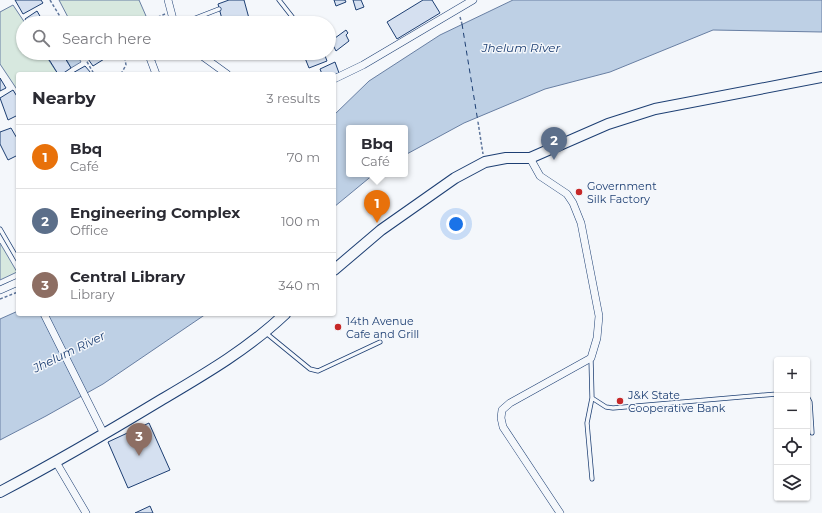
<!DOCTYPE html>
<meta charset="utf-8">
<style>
body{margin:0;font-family:Montserrat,sans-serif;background:#f7f7f7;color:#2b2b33}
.controls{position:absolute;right:12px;bottom:12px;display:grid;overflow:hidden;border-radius:4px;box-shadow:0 1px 3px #0004}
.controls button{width:36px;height:36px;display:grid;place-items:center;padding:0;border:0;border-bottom:1px solid #e1e1e2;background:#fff;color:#2b2b33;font:20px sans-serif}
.you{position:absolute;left:456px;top:224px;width:14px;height:14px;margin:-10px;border:3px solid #fff;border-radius:50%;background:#1a73e8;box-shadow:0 0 0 6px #1a73e833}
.badge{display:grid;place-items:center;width:26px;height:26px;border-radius:50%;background:#d93025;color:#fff;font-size:13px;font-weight:700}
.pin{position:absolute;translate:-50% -33px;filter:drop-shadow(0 1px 2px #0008)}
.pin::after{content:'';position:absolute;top:21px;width:14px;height:12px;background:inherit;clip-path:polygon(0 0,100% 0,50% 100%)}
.popup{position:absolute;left:346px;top:125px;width:62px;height:52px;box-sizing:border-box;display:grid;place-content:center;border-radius:4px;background:#fff;filter:drop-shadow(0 1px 3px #0005);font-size:13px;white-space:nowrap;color:#7c7c81}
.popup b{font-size:15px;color:#2b2b33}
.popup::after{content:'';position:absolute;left:50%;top:100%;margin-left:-8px;border:8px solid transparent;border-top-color:#fff}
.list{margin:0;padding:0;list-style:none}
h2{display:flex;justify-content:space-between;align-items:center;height:52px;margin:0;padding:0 16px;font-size:17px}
h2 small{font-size:13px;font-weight:400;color:#7c7c81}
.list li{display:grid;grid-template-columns:26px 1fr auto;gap:12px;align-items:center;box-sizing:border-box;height:64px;padding:0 16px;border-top:1px solid #e1e1e2}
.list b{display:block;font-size:15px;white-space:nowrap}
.list p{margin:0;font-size:13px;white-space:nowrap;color:#7c7c81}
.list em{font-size:13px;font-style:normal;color:#7c7c81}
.icon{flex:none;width:22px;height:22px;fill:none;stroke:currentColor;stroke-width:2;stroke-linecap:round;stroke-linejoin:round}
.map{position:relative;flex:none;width:822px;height:513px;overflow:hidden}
.search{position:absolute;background:#fff;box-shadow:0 1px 3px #0004;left:16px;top:16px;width:320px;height:44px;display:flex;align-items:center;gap:10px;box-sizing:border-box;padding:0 14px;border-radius:22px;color:#7c7c81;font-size:15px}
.panel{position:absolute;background:#fff;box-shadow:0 1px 3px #0004;left:16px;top:72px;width:320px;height:244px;border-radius:4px}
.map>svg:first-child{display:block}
</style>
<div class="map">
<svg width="822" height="513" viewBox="0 0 822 513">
<rect width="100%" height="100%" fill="#f4f7fb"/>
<path fill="#d7e8df" stroke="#687fa3" d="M59,0H139L146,16L130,23H71Z
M13,5L25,23H23V53H44L58,74H18V91L0,64V12Z
M0,243L17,272L0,280Z"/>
<path fill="#bed0e5" stroke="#687fa3" d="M513,0H822V32L713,30L610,72L545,89L464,123L405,155V128H349V174H374L334,207V115L369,81L440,35Z
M63,53H76L81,62L71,68Z
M18,311V314H206L103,384L46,416L0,440V319Z"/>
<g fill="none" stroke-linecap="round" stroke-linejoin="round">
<path stroke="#1d3f73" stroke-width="1" stroke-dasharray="5 4" stroke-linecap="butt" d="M462,24L478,122"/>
</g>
<path fill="#d5e0f0" stroke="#1d3f73" d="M15,0H41L43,3L23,14Z
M229,0H244L250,22L223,23L218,4Z
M334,0H345L346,2L336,6Z
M353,0H361L364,7L356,10Z
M423,0H432L440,13L397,39L387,22Z
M37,11L44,23H27L25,19Z
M155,18L158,23H144Z
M202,20L203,23H194V21Z
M346,30L348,33L346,35L349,41L336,51L331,41Z
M45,53H62L71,68L62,74H58Z
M92,53H119L112,58L109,56L93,66L86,56Z
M303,53H324L327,61L309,68Z
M335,62L339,73L334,75L322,74L320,69Z
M85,66L91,73L71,74Z
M0,78L6,88L0,91Z
M13,90L18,98V115L8,120L0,98Z
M11,128L18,140V155L8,160L0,144V132Z
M149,423L170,470L128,488L108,442Z
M150,506L153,513H135Z"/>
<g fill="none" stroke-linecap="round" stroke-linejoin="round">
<defs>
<path id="lane" d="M279,0L297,23
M183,23L219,9
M0,229L18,260
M266,333L310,369L318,371L380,342
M591,359L592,398L587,423L592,479
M807,396L810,402L812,433
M592,398L606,407L613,408L777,394"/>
<path id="street" d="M168,0L174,23
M198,53L227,74
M156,74L150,58L163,53
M334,79L363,65L473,0
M530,158L540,176L567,194L573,203L581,223L599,316L597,338L591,358L510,403L502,410L501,418L503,427L560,513
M0,290L18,282
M44,314L104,434
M56,462L86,513"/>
<path id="secondary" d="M334,270L381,230L455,178L485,162L506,158H530L608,124L655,109L822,77
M0,492C55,463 108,432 161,400C205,374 248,349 285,314"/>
</defs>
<use href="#lane" stroke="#1d3f73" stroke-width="5"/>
<use href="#street" stroke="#1d3f73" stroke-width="8"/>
<use href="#secondary" stroke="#1d3f73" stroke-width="12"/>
<path stroke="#5e769c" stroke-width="1.5" stroke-dasharray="3 2" stroke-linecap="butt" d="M50,0L64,23
M460,17L462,24
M144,23L165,14
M82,53L94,74
M121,74L126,65L124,53
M478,122L483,154
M0,299L18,292"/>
<use href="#lane" stroke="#f4f7fb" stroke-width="3.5"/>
<use href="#street" stroke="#f4f7fb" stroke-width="7"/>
<use href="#secondary" stroke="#f4f7fb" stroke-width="10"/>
</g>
<g fill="#c62828" stroke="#f4f7fb" stroke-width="1.5">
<circle cx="579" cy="192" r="4"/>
<circle cx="338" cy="327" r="4"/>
<circle cx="620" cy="401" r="4"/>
</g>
<g text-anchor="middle" stroke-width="3" stroke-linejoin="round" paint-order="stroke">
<g font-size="11" fill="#1d3f73" stroke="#f4f7fb" text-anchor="start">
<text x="587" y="190">Government<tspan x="587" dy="13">Silk Factory</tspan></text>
<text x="346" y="325">14th Avenue<tspan x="346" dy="13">Cafe and Grill</tspan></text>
<text x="628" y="399">J&amp;K State<tspan x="628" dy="13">Cooperative Bank</tspan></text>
</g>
<g font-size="12" font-style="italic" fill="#1d3f73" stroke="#f4f7fb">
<text x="521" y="52">Jhelum River</text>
<text transform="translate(69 352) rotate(-26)" y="4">Jhelum River</text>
</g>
</g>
</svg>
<div class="controls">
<button>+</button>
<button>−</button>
<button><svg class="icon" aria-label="locate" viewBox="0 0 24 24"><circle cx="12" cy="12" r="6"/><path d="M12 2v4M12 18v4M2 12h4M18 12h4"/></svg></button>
<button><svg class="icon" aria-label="layers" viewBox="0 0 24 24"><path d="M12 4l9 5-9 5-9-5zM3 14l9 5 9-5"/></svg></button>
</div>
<div class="you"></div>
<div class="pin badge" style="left:377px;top:223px;background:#e8710a">1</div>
<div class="popup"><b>Bbq</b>Café</div>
<div class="pin badge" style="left:554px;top:160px;background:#5c6f8a">2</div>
<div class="pin badge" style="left:139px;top:456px;background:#8d6e63">3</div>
<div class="search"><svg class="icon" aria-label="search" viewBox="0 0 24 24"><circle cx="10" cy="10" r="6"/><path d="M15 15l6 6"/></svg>Search here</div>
<section class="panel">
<h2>Nearby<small>3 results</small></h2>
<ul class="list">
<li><span class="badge" style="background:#e8710a">1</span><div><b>Bbq</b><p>Café</p></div><em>70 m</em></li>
<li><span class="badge" style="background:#5c6f8a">2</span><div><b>Engineering Complex</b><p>Office</p></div><em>100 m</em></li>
<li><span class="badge" style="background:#8d6e63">3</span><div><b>Central Library</b><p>Library</p></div><em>340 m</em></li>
</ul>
</section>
</div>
